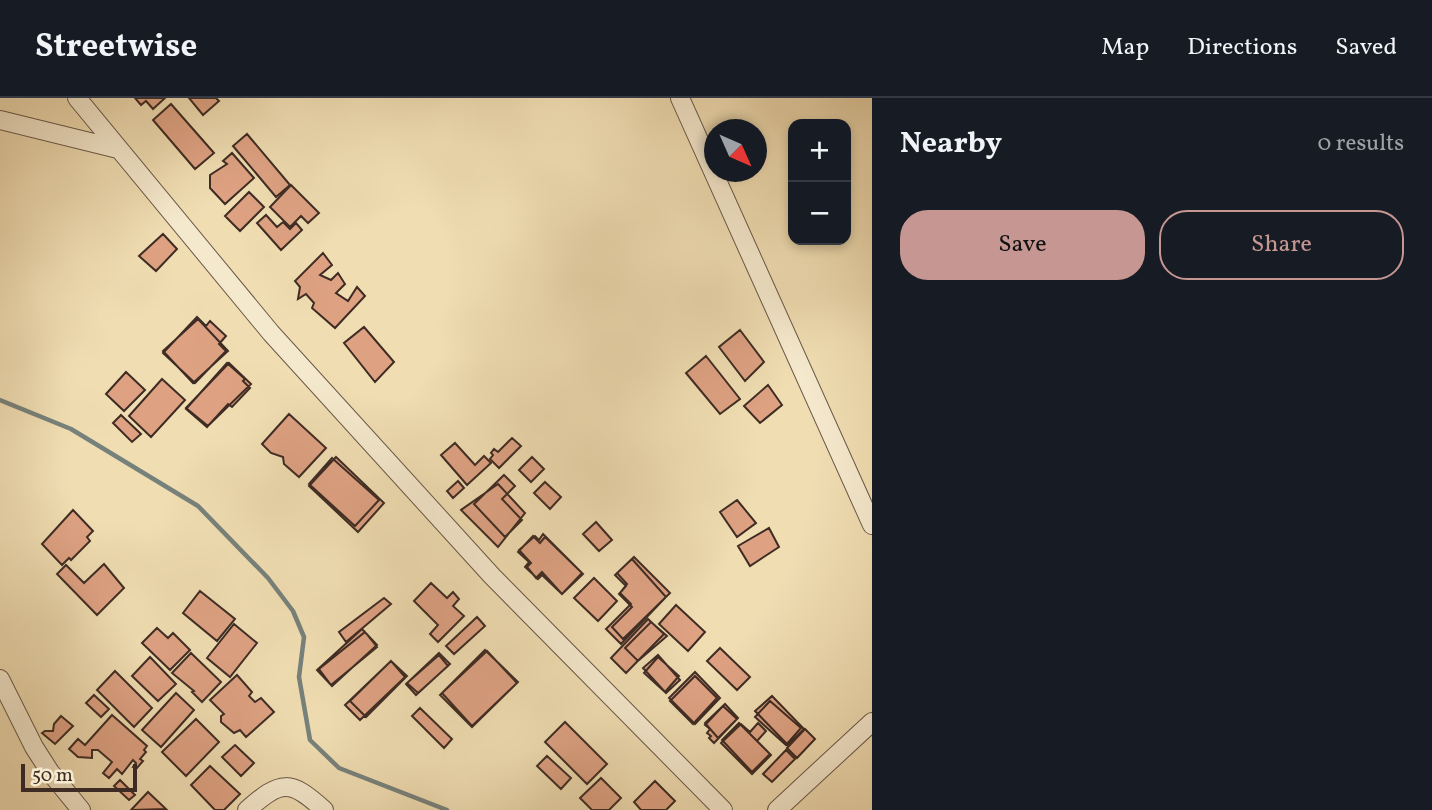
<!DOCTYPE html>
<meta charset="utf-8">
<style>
body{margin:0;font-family:Vollkorn,serif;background:#242831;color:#f1f3f6}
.controls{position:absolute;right:21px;top:21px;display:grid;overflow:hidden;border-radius:14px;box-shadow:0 4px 10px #0003}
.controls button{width:63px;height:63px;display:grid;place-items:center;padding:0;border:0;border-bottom:2px solid #363941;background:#171b24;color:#f1f3f6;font:35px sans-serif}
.compass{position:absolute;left:704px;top:21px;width:63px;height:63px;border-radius:50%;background:#171b24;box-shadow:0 4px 10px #0003;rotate:135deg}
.scale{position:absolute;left:21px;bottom:18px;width:116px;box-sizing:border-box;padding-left:7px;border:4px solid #3e2c24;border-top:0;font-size:19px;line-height:24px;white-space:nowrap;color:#3e2c24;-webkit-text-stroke:5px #f5e9cd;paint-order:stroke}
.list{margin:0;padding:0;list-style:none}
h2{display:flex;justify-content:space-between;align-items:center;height:91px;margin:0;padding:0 28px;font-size:30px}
h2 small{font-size:23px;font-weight:400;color:#9ea1a6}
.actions{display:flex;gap:14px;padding:21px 28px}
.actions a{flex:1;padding:16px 0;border:2px solid #c59692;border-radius:28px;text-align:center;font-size:24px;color:#c59692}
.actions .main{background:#c59692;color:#111}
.map{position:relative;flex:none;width:872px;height:712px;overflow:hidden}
header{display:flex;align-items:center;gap:42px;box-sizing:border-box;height:98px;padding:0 35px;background:#171b24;border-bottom:2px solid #363941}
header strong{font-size:33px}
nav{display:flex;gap:38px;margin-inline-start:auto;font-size:24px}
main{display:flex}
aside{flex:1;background:#171b24}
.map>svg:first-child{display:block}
</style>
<header>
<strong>Streetwise</strong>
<nav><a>Map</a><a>Directions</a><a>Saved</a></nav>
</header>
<main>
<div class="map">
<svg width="872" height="712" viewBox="0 0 872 712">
<rect width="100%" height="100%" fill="#f0ddb2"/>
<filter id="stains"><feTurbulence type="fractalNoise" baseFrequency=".00286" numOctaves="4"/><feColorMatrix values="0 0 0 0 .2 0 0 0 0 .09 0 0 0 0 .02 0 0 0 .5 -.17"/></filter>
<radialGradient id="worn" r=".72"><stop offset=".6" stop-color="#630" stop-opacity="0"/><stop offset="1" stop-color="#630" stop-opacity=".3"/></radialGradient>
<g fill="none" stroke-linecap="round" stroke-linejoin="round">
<path stroke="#77817b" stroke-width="4.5" d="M0,302L71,331L198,408L268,480L293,513L304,539L299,579L310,642L339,670L447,712"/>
</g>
<path fill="#dea283" stroke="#3e2c24" stroke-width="2" d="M135,0H165L153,11L146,3L141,7Z
M189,0H216L219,3L203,17Z
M171,6L214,55L195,71L153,22Z
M247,36L290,87L276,99L233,48Z
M232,55L254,80L225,106L210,90V77L227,66L223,63Z
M291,87L319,115L308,125L301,118L290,129L270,109Z
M249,94L264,109L240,133L225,118Z
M266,117L277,129L283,124L290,131L296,125L302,132L281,152L257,125Z
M163,136L177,151L156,173L139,158Z
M323,155L332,167L320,177L331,182L338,175L345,186L336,195L348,203L357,189L365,198L335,230L312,210L314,205L306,196L298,201L300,189L295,183Z
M197,219L206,228L210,223L226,238L219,246L226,253L195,285L163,255Z
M198,221L228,253L193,285L163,253Z
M364,229L394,264L375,284L344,245Z
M740,232L764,264L745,283L719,249Z
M706,258L740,301L720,316L686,275Z
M227,265L245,281L243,283L250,290L232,309L228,306L207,329L186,311Z
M229,265L251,286L208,328L186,310Z
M126,274L145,292L124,313L106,296Z
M162,281L185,302L151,339L129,318Z
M768,287L782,307L760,325L744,308Z
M289,316L326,350L299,379L284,366L283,359L271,355L262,346Z
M121,317L141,336L132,344L113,325Z
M512,340L521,348L499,370L490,361L493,357L491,355L494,351L498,354Z
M455,345L475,367L484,358L491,365L467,387L441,357Z
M336,359L384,405L358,434L309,388Z
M532,359L544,371L531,384L519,372Z
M332,360L379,402L355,428L309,386Z
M504,377L515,388L502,401L522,422L505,439L474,406Z
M458,383L464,390L453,400L447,393Z
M545,384L561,399L550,411L534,395Z
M498,386L525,415L498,449L461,412Z
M737,402L756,425L737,439L720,414Z
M73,412L93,433L87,439L90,443L71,462L69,460L62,467L42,446Z
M596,424L612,442L599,453L583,436Z
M769,430L779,449L750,468L738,448Z
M543,436L583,476L562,496L542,474L536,480L527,469L531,465L519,452L535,438L539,442Z
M533,438L540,445L545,439L582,475L562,496L542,477L538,481L525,469L529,464L518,454Z
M634,459L670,495L623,541L612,529L632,509L619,496L626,488L615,477Z
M632,461L666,499L621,546L606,531L631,506L620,495L627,486L617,475Z
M104,466L124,490L97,517L57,476L66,467L84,485Z
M594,480L617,503L598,523L574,500Z
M431,485L447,500L453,494L459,501L453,508L464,518L438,544L430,536L438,527L414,503Z
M200,493L235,521L217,543L183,515Z
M384,500L391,506L346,544L339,534Z
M676,507L705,534L688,553L659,526Z
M477,519L485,528L454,556L446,548Z
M648,521L664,536L626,575L611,560Z
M651,524L667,538L638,563L625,550Z
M234,526L257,545L230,579L207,560Z
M157,530L168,540L173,535L190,552L170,572L142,545Z
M362,531L377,547L332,588L317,572Z
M365,534L377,549L331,587L319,571Z
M720,550L750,579L737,592L707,563Z
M485,552L518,584L472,629L440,597Z
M487,553L517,585L472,628L442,595Z
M191,555L221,584L202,604L192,594L194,593L172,575Z
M439,555L450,566L416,597L406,586Z
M439,557L448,568L418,595L407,585Z
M658,557L680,582L666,595L643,570Z
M150,559L176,586L158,603L132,578Z
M658,559L679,578L665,594L644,575Z
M391,563L407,578L366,619L350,603Z
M391,563L405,579L360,622L345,607Z
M115,573L152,610L134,629L97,592Z
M695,574L720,600L695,626L669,600Z
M237,577L252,594L249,598L255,604L261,600L274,614L246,639L240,632L234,635L221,624V618L224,616L210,602Z
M695,578L717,600L693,626L670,603Z
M176,595L194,612L161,649L142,632Z
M94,597L109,611L101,619L86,605Z
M772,598L804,631L788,647L755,613Z
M770,603L801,630L786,647L755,619Z
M725,606L738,620L718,640L705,625Z
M723,608L737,621L714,645L709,640L711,638L707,635L710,631L705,627Z
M420,610L452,641L444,650L412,618Z
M112,617L147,648L144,652L146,654L140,661L143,663L137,670L133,669L136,665L133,662L122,676L117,671L109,680L103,675L112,664L98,652H92V660L78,659L69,651L78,641L85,647Z
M61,618L73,628L55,646L42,635L45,633H53L54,626Z
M196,621L219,644L186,678L162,654Z
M565,624L607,666L587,686L545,644Z
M739,625L770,656L752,674L722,642Z
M758,625L766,633L757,643L771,657L752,676L721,645L741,626L750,634Z
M805,631L815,641L797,660L787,650Z
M235,647L254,665L241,678L222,659Z
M786,652L795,661L772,684L763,676Z
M547,658L571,680L561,691L537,668Z
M210,668L240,696L224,712H215L191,687Z
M601,680L621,700L609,712H592L580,700Z
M120,682L135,697L129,702L114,688Z
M655,683L675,703L666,712H641L634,704Z
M148,694L166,711L131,712Z"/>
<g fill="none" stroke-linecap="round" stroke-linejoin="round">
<defs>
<path id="minor" d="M77,0L271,235L492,478L723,712
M680,0L872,427
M0,22L118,51
M0,581L34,649L50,674L81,712
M247,712C281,682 290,681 324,712
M777,712L872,624"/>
</defs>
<use href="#minor" stroke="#6a5848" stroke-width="20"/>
<use href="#minor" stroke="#f5e9cd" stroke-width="18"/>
</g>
<rect width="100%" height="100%" filter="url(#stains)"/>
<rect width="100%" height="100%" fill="url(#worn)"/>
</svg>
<div class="controls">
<button>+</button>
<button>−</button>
</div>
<svg class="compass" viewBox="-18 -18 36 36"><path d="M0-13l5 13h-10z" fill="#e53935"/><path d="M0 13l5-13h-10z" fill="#9ea1a6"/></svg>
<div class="scale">50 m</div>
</div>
<aside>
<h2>Nearby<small>0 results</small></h2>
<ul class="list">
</ul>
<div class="actions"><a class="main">Save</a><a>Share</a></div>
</aside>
</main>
